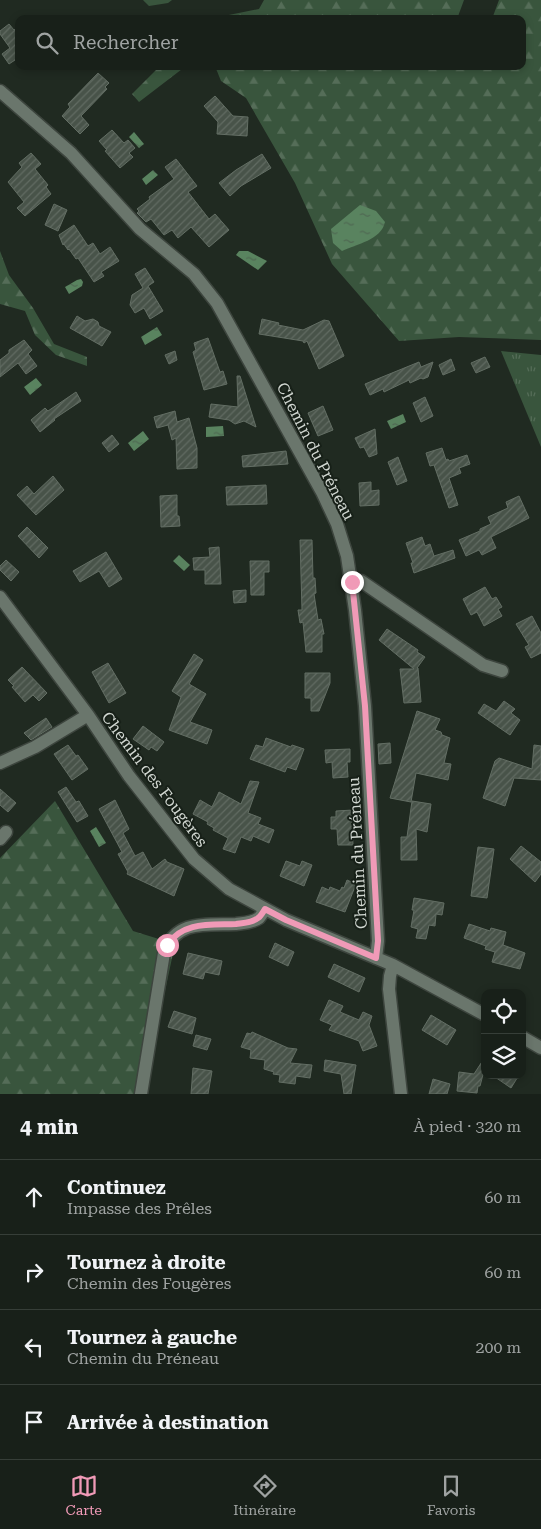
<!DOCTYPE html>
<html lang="fr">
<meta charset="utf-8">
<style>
body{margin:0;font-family:"Roboto Serif",serif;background:#252d26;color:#f1f3f6}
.controls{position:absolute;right:15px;bottom:15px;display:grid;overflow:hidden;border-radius:10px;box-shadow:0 2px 8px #0003}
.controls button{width:45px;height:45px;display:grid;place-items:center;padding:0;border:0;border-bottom:1px solid #363e38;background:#182019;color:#f1f3f6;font:25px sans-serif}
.stop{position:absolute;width:15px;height:15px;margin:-11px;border:4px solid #f09ab7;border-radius:50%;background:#fff}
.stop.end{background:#f09ab7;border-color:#fff;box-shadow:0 1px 5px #0008}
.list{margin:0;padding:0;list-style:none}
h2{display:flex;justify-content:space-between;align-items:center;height:65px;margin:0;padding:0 20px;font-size:21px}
h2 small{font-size:16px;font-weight:400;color:#9fa3a2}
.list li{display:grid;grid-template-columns:32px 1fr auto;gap:15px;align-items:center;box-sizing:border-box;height:75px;padding:0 20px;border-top:1px solid #363e38}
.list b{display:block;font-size:19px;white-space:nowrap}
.list p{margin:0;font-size:16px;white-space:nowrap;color:#9fa3a2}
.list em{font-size:16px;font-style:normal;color:#9fa3a2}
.icon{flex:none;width:28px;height:28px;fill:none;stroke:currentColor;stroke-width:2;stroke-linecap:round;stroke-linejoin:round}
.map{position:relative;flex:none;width:541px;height:1094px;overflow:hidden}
.search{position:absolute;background:#182019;box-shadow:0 2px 8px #0003;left:15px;right:15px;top:15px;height:55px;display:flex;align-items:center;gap:12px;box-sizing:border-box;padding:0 18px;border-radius:10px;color:#9fa3a2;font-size:19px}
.sheet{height:365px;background:#182019}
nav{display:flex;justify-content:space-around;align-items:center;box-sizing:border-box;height:70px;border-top:1px solid #363e38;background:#182019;font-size:14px;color:#9fa3a2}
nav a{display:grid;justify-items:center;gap:2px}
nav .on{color:#f09ab7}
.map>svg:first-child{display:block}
</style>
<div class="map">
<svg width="541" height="1094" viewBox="0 0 541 1094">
<defs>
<pattern id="grass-tufts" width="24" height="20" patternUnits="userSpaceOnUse" patternTransform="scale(1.25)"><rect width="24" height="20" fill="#39553d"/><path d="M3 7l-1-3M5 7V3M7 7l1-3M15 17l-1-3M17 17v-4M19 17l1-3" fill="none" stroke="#556d58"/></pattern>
<pattern id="forest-firs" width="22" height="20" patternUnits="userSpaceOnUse" patternTransform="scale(1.25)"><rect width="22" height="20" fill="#39553d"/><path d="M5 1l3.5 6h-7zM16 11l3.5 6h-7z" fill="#556d58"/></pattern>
<pattern id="water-ripples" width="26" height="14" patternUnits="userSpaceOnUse" patternTransform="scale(1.25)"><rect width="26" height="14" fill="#59835f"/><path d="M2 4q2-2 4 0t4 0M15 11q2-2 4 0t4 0" fill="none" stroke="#4f6852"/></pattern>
<pattern id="building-hatch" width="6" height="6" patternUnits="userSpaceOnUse" patternTransform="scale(1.25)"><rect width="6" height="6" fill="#485349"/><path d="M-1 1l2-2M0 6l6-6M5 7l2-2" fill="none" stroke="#616b62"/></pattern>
</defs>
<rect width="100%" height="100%" fill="#202a21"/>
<path fill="url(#grass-tufts)" d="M501,351L541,355V447Z"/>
<path fill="url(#forest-firs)" d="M143,0H172L168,3L149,6Z
M264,0H464L457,19H209L259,9Z
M499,0H541V340L459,337L399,341L332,264L295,183L246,98L221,81L215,66H522V19H492Z
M160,66H186L139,102L132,94Z
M0,251L9,275L33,308L54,344L87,357V366L56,355L35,335L25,311L0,304Z
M55,801L133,931L175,944L143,1094H0V858Z"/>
<path fill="url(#water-ripples)" d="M134,132L144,144L139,148L129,137Z
M153,170L158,175L146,185L142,179Z
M360,205L376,211L385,222C381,240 357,244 342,251L333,243L331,229Z
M239,251H248L267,261L258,270L236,255Z
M81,279L83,282L82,286L69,294L65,287L77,280Z
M157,327L162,335L145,345L141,337Z
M36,378L42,385L30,395L24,387Z
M403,414L406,422L391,429L387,421Z
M223,426L224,436L206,437V427Z
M143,431L149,439L134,451L128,443Z
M179,555L190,565L184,571L173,561Z
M96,827L106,843L99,847L90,831Z"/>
<path fill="url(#building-hatch)" stroke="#636e64" d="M9,24L14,30L19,26V59L18,58L9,64L2,54L10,48L0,34V31Z
M98,73L109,83L105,87L107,89L81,116L89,125L80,134L62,116L70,107L68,104Z
M215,96L233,116L248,117L247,136L217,134L218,122L204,106Z
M112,130L124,143L128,140L135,148L129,153L133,157L120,168L105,151L107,150L99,141Z
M31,153L41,164L35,169L48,185L46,187L51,194L25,216L17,208L24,202L8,182L22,167L19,163Z
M262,154L271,168L241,186L230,196L219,183L236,170Z
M176,159L197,186L188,192L209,219L215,214L229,230L209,247L191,227L178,238L172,230L164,235L151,219L146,222L137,213L139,211L137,209L150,199L149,197L174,179L165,167Z
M54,204L67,210L58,231L45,225Z
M74,225L88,246L93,243L100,254L110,247L119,261L101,272L104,276L94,282L78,258L76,259L69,249L68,250L64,244L63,245L59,235Z
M145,268L154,282L148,286L163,311L150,319L144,308L135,313L130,305L132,295L143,288L135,274Z
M77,316L85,321L93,319L98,322L99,326L111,332L102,346L70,328Z
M262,319L279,323L278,325L303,330L324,320L329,321L344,356L319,369L307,341L304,343L303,341L259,334Z
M208,338L220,372L223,371L227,384L204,390L193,352L196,350L194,343Z
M24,340L32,350L28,354L37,366L26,374L18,363L0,377V360L9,353V350Z
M175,351L177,360L169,364L165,355Z
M485,357L490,367L476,373L471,363Z
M451,359L455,370L443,375L439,365Z
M419,362L421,367L433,362L428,377L423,379L421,378L410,383L409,380L384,392L383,389L370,395L365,384Z
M237,376H240L256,427L244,421L235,424L229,420L209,417L211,404L238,407Z
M76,392L81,401L54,419L55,420L40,432L31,420L45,408L48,411Z
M425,397L433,416L421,422L413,403Z
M323,406L333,430L318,436L308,413Z
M175,411L177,422L189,418L197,448V468L177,469L176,438L172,440L168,425L157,428L154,417Z
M375,429L377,454L369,457L364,447L360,448L355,438Z
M112,435L119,444L109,452L102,443Z
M442,448L446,460L448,459L449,461L467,455L470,464L459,468L461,473L449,478L458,505L449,508L434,465L430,466L426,453Z
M286,451L288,464L243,467L242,456Z
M398,457L407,481L397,485L388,462Z
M53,476L64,490L36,515L17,495L27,486L34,494Z
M371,482V491L379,490V505L360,506L359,483Z
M266,485L267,504L227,505L226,487Z
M177,495V516H179L180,526L161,527L160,496Z
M519,496L529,518L491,537L496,548L482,555L479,550L466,556L459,540L480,531V529L491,524L488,517L508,508L506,502Z
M27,527L48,548L39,558L18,536Z
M422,537L425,546L430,544L434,556L453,550L455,558L414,573L411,563H413L406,543Z
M300,540H312L313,578H315L316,593L314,594L318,620L321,619L324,634H322V652H306L303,622L300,623L298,610H302Z
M219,547L221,584H205V570H194L193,558L210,557L209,548Z
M106,552L122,579L109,587L99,571L80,582L73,571Z
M6,560L19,572L11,581L0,570V566Z
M250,561H269V572H264V595H251Z
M485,587L492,599L496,597L502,607L498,609L502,616L484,626L477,612L471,615L463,599Z
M246,590V602L234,603L233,591Z
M532,616L541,633V653L531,658L525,647L529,645L516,624Z
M387,629L418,650L417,652L425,657L417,668H418L421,702L404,703L400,669H414L379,640Z
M194,654L203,660L189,684L206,694L190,722L212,730L207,744L169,730L181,697L172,691Z
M108,663L126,693L109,703L92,672Z
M22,667L47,693L39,701L33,695L25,702L12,687L14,686L8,680Z
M305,673H330V683L319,711H311V698H305Z
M504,701L515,709L511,713L520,720L510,735L478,713L484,704L496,711Z
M417,711L440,719L435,730L441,732L442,735L450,738L444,763L451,764L448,780L416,773L411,802L390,798Z
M46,718L52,727L31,740L24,733Z
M143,726L164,742L157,751L151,747L149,750L133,739Z
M266,738L291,747L292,745L304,749L296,770L287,767L285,772L250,759L256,745L263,747Z
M390,743L391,763L379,764L378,744Z
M68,745L76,756L78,755L88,769L72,780L54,754Z
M534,745L541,746V780L514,778L505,806L483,798L495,761L499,758L532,769Z
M350,749V762H347L348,777L333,778L332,762L326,763L325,750Z
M250,781L259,782L248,813L261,818L258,824L274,830L269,843L253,836L251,841L241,837L235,853L223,849L228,838L213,830L214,828L207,824L208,822L193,814L200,800L212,807L219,792L241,804Z
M66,787L76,802L79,801L88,816L77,822L58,792Z
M0,789L16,803L8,812L0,805Z
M115,800L129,829L123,833L135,856L143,852L152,869L165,859L167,862L184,869L174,896L127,874L128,872L118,854L122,852L99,809Z
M412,801L431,804L427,832L416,829L417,860H401V837H407Z
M353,810L354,820L352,821L353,845H338L337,829H331V817H336V811Z
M521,846L541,862V874L535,882L510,859Z
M478,847L494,849L487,898L471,896Z
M286,861L300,866L302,861L312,865L304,886L280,876Z
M347,880L356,884L345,912L316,902L322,887L329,890L330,887L340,891L342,887L344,888Z
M414,898L444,903L442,915L436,914L435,926L429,925L426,939L416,938L418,929L411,927L414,910H412Z
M469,924L490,931L491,928L506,932L503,945L525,953L520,969L492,962L495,952L485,949L486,946L464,938Z
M275,943L294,952L288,966L269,957Z
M188,953L222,961L219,975L205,972L203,979L183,974Z
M334,964L365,978L359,992L328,977Z
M329,1000L343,1006L340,1012L359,1020L363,1012L372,1016L369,1025L377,1046L363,1051L359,1041L329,1030L332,1025L320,1020Z
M174,1011L196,1018L192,1034L168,1027Z
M431,1015L456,1030L447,1045L422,1030Z
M252,1032L288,1048L297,1049L290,1063L312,1065L310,1078L296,1076L295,1084L279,1082L280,1075L273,1074L274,1072L264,1069L265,1060L250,1058L251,1050L241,1047L247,1033L251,1034Z
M196,1035L211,1039L207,1050L193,1046Z
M485,1057V1067L480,1086H478L477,1093L457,1091L459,1072L474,1074Z
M325,1060L356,1065L351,1094H344L341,1074L324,1071Z
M193,1068L212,1071L208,1094H191Z
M492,1075H519L511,1088Z
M433,1079L450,1084L447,1094H429Z"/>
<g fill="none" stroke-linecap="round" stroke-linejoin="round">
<defs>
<path id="minor" d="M0,91L71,153L140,229L194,274L217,303L322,492L337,524L347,556L355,610L365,706L378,941L376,958
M352,582L361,581L483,665L502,671
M0,597L88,715L129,776L194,859L229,889L286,920L393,965L485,1015
M0,763L35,747L88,715
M0,839L6,832
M393,965L390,976L389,989L401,1094
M522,1037L541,1048
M141,1094L164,953C176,919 207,925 236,924C244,923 252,923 259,918C261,916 263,912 265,909"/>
</defs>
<use href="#minor" stroke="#3d453e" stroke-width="15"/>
<use href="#minor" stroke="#6a766c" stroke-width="12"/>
</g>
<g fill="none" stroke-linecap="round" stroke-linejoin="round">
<path stroke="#f09ab7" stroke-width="6" d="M167,945C183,921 211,925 236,924C243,923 252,923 258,918C261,916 263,912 265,909L286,920L376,958L378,941L365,706L352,582"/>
</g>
<g text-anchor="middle" stroke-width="4" stroke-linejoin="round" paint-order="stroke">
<g font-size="16" fill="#d1d7d1" stroke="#172018">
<text transform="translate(316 451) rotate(63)" y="6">Chemin du Préneau</text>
<text transform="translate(155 779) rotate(53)" y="6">Chemin des Fougères</text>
<text transform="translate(357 853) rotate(-93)" y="6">Chemin du Préneau</text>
</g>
</g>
</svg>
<div class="controls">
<button><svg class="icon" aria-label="locate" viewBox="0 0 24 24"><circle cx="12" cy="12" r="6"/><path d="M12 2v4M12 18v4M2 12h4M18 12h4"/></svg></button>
<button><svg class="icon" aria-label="layers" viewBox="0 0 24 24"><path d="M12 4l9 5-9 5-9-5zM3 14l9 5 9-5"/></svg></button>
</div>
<div class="stop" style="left:167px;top:945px"></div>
<div class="stop end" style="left:352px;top:582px"></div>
<div class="search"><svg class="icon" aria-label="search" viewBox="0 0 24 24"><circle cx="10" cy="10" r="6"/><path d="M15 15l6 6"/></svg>Rechercher</div>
</div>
<section class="sheet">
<h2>4 min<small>À pied · 320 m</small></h2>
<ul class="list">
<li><svg class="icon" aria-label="ahead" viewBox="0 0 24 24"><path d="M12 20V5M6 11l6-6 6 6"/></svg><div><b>Continuez</b><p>Impasse des Prêles</p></div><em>60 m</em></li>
<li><svg class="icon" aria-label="right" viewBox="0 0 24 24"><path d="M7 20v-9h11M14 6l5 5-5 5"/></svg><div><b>Tournez à droite</b><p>Chemin des Fougères</p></div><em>60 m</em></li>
<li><svg class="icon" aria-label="left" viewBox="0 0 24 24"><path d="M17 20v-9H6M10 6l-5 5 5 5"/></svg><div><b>Tournez à gauche</b><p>Chemin du Préneau</p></div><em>200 m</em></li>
<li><svg class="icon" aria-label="arrive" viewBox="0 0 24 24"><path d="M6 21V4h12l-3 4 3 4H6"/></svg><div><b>Arrivée à destination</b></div></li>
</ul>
</section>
<nav>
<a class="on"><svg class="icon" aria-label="map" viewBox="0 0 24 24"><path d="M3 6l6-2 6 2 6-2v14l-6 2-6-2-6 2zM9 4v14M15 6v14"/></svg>Carte</a>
<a><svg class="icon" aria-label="directions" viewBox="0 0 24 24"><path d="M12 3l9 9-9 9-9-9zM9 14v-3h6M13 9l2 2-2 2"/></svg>Itinéraire</a>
<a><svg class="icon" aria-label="saved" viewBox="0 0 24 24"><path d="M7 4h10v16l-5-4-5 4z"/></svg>Favoris</a>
</nav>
